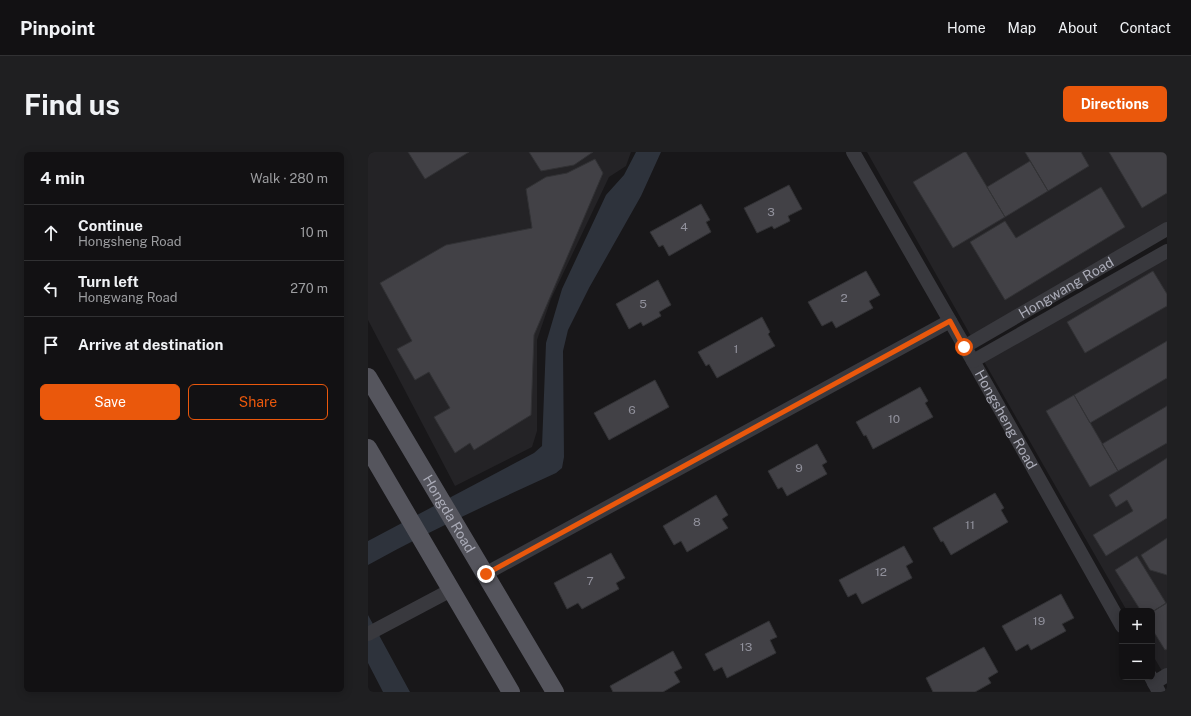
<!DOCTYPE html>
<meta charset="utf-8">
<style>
body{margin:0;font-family:"Public Sans",sans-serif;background:#1f1f21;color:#f1f3f6}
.controls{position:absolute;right:12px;bottom:12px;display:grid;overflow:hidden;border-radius:6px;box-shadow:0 2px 10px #0003}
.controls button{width:36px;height:36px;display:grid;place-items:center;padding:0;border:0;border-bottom:1px solid #313133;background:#121113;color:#f1f3f6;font:20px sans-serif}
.stop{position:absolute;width:12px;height:12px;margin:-9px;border:3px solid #ea580c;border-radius:50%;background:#fff}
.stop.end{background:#ea580c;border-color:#fff;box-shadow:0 1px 4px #0008}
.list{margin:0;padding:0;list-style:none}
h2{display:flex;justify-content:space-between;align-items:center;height:52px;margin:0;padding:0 16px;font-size:17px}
h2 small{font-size:13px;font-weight:400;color:#9c9da0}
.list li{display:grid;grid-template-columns:26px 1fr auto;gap:12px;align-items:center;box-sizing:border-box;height:56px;padding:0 16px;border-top:1px solid #313133}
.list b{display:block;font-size:15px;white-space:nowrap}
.list p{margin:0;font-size:13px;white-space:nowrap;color:#9c9da0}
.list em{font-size:13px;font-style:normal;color:#9c9da0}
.actions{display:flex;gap:8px;padding:12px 16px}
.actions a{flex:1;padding:9px 0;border:1px solid #ea580c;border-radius:6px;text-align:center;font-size:14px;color:#ea580c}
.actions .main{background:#ea580c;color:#fff}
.icon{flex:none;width:22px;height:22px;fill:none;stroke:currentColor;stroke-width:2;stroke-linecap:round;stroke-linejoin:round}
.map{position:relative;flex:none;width:799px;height:540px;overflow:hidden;border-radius:6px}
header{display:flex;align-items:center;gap:24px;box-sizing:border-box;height:56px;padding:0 20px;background:#121113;border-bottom:1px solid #313133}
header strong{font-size:19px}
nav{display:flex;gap:22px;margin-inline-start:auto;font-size:14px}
.intro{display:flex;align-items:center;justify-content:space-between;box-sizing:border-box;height:96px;padding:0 24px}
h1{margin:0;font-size:28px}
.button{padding:10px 18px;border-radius:6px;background:#ea580c;color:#fff;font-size:14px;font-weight:700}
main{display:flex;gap:24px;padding:0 24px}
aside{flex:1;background:#121113;border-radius:6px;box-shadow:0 2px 10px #0003}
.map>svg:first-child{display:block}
</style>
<header>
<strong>Pinpoint</strong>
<nav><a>Home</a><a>Map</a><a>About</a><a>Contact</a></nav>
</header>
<div class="intro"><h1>Find us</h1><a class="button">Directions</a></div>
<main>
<aside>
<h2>4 min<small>Walk · 280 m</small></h2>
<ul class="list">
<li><svg class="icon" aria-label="ahead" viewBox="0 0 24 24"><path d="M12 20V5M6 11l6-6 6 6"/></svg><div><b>Continue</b><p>Hongsheng Road</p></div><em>10 m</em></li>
<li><svg class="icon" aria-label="left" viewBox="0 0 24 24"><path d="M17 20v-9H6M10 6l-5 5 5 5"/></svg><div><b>Turn left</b><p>Hongwang Road</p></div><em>270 m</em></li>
<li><svg class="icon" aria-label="arrive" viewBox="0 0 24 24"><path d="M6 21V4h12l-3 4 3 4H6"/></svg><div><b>Arrive at destination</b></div></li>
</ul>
<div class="actions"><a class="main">Save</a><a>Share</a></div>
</aside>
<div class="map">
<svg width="799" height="540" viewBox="0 0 799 540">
<rect width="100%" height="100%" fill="#181719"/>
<path fill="#242326" d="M0,0H263L258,14L241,25L183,147L169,188V279L164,295L87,334L0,168Z
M499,0H799V73L604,186Z
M799,104V516L794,519L784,502V459H759L614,206Z"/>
<path fill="#2e333c" d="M268,0H293L273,44L221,136L200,178L195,199L196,305L194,316L188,321C125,350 61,379 0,413V389L166,301L174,294L178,191L194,137L238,43L256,23Z
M0,463L42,540H15L0,511Z"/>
<path fill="#424146" stroke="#323235" d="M40,0H101L57,27Z
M161,0H225L206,13L173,19Z
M596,0H598L637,65L585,96L545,30Z
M657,0H713L721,14L680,39Z
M741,0H799V41L774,56Z
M227,7L235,21L166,183L163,263L106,298L102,291L87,301L66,265L82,256L61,220L47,228L29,197L44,189L12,131L78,93L164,76L158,37L178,25L199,21Z
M662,9L680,39L637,65L619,35Z
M421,33L434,57L420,64L422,69L406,77L404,74L389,81L376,56Z
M733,35L757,75L637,148L602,90L637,69L648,86Z
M333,52L342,68L338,70L343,80L301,104L295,93L291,95L282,80Z
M498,119L512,143L501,149L505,156L468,176L464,169L454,174L440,150Z
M785,119L799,142V154L717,201L699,170Z
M290,128L303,153L291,160L293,164L275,174L273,170L261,177L248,152Z
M394,165L402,180L400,182L407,194L349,226L341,212L338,214L330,200Z
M799,189V226L722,271L706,243Z
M287,228L301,255L241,288L226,261Z
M552,235L560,249L557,251L565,265L505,297L498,283L496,284L488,270Z
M706,243L750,319L722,335L678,259Z
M799,254V291L750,319L734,292Z
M449,292L459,310L454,313L459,322L419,344L414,335L410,337L400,319Z
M799,306V366L738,404L725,383L765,359L759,348L748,355L741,343Z
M627,341L636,356L633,358L640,370L583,403L575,389L573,390L565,376Z
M348,343L360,363L354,367L360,376L319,400L313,389L306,393L295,374Z
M799,386V423L782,418L773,403Z
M536,394L545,410L538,414L544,426L494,452L488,441L480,445L471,428Z
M243,401L257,426L248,431L251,437L214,457L210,451L199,457L186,431Z
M769,404L798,451L784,460V459H773L747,418Z
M693,442L706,466L694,472L698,479L663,498L660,492L648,499L634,474Z
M799,451V497L797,498L784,477V460Z
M401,469L409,485L402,488L408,501L359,526L354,515L346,519L337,502Z
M616,495L630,520L620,526L623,531L607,540H565L558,526Z
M305,499L314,516L306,520L312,530L295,540H245L242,534Z"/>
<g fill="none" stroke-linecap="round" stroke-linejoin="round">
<g stroke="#39393e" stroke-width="14">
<path id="s1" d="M485,0L605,209L754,474"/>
<path id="s2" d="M596,195L799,77"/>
<path d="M605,209L799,99"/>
<path d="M117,422L582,169"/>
<path d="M0,482L83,438"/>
<path d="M783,525L791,540"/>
<path d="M786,531L799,523"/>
</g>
<g stroke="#55555d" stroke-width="18">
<path id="s3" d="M0,225L187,540"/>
<path d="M0,296L143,540"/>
</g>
</g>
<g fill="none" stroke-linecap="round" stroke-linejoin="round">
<path stroke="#ea580c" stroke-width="5" d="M118,422L582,169L596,195"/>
</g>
<g text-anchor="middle" stroke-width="3" stroke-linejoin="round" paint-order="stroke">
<g font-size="12" fill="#91919c">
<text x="403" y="64">3</text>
<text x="316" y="79">4</text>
<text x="476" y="150">2</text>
<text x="275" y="156">5</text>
<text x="368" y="201">1</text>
<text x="264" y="262">6</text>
<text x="526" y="271">10</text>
<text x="431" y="320">9</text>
<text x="329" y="374">8</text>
<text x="602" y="377">11</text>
<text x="513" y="424">12</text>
<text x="222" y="433">7</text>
<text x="671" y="473">19</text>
<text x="378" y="499">13</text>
</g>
<g font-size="14" fill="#abacb8" stroke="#131214">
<text dy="5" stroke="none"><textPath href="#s2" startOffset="118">Hongwang Road</textPath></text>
<text dy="5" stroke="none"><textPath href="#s1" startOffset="308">Hongsheng Road</textPath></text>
<text dy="5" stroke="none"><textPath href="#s3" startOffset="159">Hongda Road</textPath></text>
</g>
</g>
</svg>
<div class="controls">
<button>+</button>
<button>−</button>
</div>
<div class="stop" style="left:596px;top:195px"></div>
<div class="stop end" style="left:118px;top:422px"></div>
</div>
</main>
